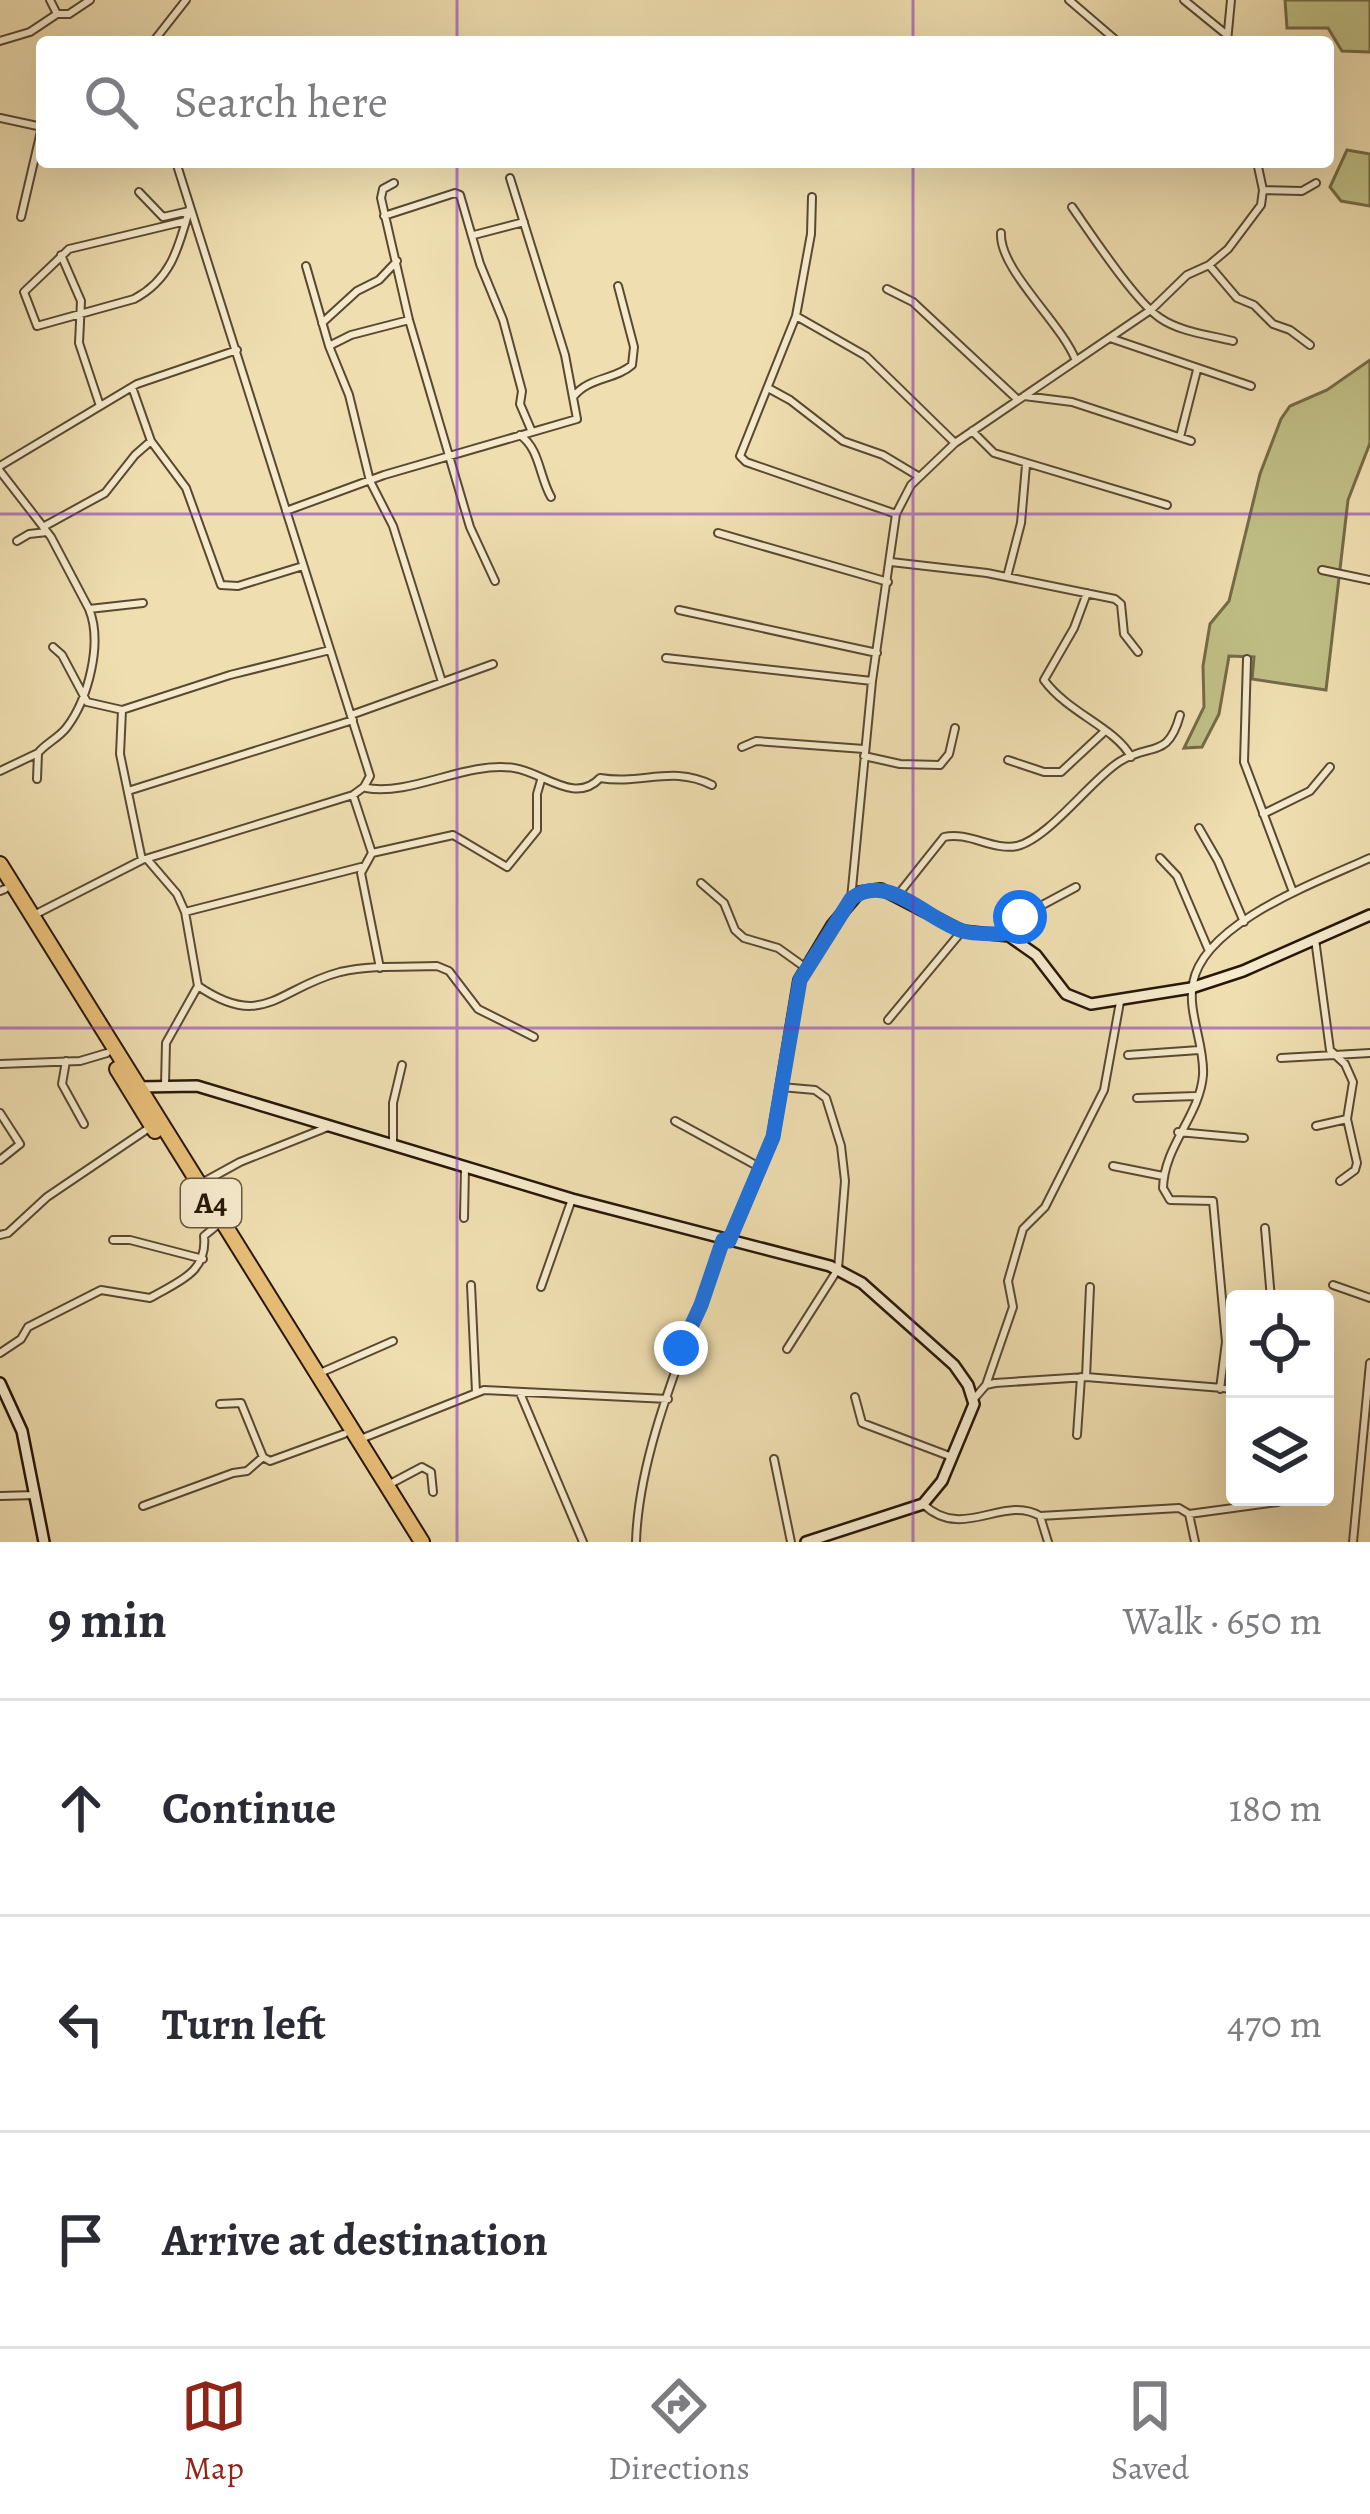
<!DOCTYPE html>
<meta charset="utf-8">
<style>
body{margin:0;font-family:Alegreya,serif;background:#f7f7f7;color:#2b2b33}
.controls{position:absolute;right:36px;bottom:36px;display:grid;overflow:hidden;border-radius:12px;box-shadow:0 12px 48px #0002}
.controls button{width:108px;height:108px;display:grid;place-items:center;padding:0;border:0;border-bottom:3px solid #e1e1e2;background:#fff;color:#2b2b33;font:60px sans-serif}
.stop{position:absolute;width:36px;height:36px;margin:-27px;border:9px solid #1a73e8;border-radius:50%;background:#fff}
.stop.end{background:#1a73e8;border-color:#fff;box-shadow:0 3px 12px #0008}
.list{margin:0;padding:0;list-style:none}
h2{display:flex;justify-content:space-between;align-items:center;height:156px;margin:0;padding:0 48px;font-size:51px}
h2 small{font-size:39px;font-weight:400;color:#7c7c81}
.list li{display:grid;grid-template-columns:78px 1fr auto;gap:36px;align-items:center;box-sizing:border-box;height:216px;padding:0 48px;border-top:3px solid #e1e1e2}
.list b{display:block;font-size:45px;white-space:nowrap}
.list em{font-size:39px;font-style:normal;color:#7c7c81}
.icon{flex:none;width:66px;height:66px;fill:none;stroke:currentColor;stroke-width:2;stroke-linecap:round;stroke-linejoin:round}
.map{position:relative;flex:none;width:1370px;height:1542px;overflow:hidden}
.search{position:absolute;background:#fff;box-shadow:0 12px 48px #0002;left:36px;right:36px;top:36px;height:132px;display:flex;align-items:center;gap:30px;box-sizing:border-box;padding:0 42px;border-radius:12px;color:#7c7c81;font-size:45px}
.sheet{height:804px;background:#fff}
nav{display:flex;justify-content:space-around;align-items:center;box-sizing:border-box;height:168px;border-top:3px solid #e1e1e2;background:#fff;font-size:33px;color:#7c7c81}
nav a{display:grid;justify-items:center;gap:6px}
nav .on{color:#8f2418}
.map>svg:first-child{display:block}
</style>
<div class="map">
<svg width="1370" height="1542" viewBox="0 0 1370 1542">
<rect width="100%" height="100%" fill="#efdeb0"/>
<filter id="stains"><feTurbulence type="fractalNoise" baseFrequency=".00167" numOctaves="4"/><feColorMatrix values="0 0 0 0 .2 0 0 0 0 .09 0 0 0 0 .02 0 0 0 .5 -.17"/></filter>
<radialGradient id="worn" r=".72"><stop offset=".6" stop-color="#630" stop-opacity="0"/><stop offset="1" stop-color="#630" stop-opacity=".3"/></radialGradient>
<path fill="#c0bf86" stroke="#746b46" stroke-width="3" d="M1285,0H1370V52L1342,51L1328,28H1287Z
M1347,150L1370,154V206L1341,201L1330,187Z
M1370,360V443L1348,500L1326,690L1252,679L1254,657L1229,656L1219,714L1202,747L1184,748L1204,707L1203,666L1210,624L1229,601L1260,474L1281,419L1290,406L1327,390Z"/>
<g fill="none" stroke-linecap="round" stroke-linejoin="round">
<defs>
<path id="street" d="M50,0L57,14
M1069,0L1118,42
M1184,0L1227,35
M0,41L30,32L57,14H69L90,0
M153,42L186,0
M304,42H311
M1227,42L1231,0
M0,118L42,127
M394,183L383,189L381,198L409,320L470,527L495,581
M1263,190L1302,191L1316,183
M139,192L163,217L189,211
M812,197L811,234L796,316L740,456L746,462L896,514
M1072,207C1091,234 1135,301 1160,318C1180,332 1210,335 1233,341
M384,216L455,193L460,195L480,264L503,320L522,391L520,404L532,432
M21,217L42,127
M186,221L69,249L24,292L37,326L134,299C172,279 179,246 190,207
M1001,233C999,270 1062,323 1076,361
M474,235L524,222
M61,255L81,301L79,343L100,406
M1209,265L1237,298L1254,305L1273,324L1290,330L1310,345
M306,266L329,346L349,395L370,481L393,526L442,682
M887,289L913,302L1017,399
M796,316L866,356L955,443
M322,323L357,291L379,280L397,261
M1110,338L1251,386
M329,346L351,335L409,320
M132,387L151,441L186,488L221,585L238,586L303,566
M768,388L790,400L843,441L883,455L918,476
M574,396C589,377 615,380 632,365L634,347L618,286
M1024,396L1072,402L1191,441
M972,431L994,453L1167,505
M520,435C540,449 539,476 551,497
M1180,437L1197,370
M0,466L137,384L237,350
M0,471L51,537L89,609
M286,511L384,475L577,419L565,355L510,178
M43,527L105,493L135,455L151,441
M718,533L888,582
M17,541L29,534L47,532
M891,562L987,573L1115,599L1121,604L1124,634L1138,652
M1322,570L1370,580
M1007,577L1021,523L1026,465
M1087,593L1074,628L1044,680C1068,713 1116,728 1131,757
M679,610L877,653
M53,647L62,655L87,702L122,710L230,675L330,650
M666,658L872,681
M1247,659L1244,762L1293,892
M122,710L120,754L142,860
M351,715L493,664
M742,747L756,741L864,749
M864,756L900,764L940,765L949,754L955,728
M1008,760L1044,772H1061L1105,731
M0,771L38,753
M37,779L38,753C46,743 59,738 67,727C88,699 103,643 89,609L143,603
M366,788C413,796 465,761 514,768C543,772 575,805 600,778C642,785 672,765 712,785
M128,791L353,720
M353,795L372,853
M1263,814L1310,791L1330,767
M1199,828L1218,861L1244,922
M1160,858L1177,876L1209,951
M147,859L177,894L185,912L198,986L166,1043L165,1085
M701,883L724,903L735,930L744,938L778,948L806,968
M0,891L5,889
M897,896L944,837C968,831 993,851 1017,846C1048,839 1092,779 1119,762C1150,742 1168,760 1180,715
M851,899L872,681L896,514L911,485L955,443L1152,309L1187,275L1209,265L1228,249L1261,205L1263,190L1257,162
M185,912L361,867
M36,914L142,860L353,795L364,787L370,776L176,162
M1002,934L1020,917L1076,887
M1315,939L1330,1050L1345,1064L1353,1082L1347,1119L1316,1126
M380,968L361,873L372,853L453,835L507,867L537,830V794L541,780
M198,986C264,1031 278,988 340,972C371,965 405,967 437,966L449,971L478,1009L534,1037
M888,1020L962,931
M1128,1055L1199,1050
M1281,1058L1370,1053
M66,1061L62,1084L84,1124
M0,1064L80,1061L107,1053
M781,1087L815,1090L826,1098L841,1146L845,1181L838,1269L787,1349
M1137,1098L1196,1096
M0,1113L20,1144L0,1160
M675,1121L761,1168
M1178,1132L1244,1138
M393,1146V1103L402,1065
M1113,1166L1163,1176
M1340,1181L1355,1170L1357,1163L1347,1119
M200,1184L240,1162L328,1127
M464,1218L465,1167
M1265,1228L1271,1299
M0,1235L8,1233L47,1197L149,1128
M113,1240H130L203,1259
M471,1285L476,1392
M1333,1285L1370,1298
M541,1287L572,1199
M0,1353L21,1339L28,1327L101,1290L150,1298C177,1282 208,1273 204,1236L215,1227
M320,1373L393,1341
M1086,1377L1090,1287
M986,1385L1013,1307L1008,1281L1023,1229L1045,1207L1104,1090L1120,1002
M1220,1389L1226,1342L1213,1201L1170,1200L1163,1188C1164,1146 1200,1115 1203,1075C1205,1045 1187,1012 1193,983C1204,922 1320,881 1370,858
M520,1393L583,1542
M855,1397L862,1423L952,1457
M973,1400L986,1385L995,1383L1086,1377L1235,1389
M220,1404L241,1403L263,1457L270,1461L344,1434
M1077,1435L1081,1377
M358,1440L484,1390L668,1399
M774,1459L791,1542
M390,1484L422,1467L431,1472L433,1492
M0,1496L36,1495
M923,1504C963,1542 1003,1494 1040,1516L1179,1508L1189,1514L1195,1542
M143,1506L233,1473L247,1471L263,1457
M1189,1514L1278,1502
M1040,1516L1048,1542
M636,1542C639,1443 692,1334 723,1240
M1353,1542L1370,1363"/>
<path id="secondary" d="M139,1087L197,1086L572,1199L830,1266L862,1283L954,1365L968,1385L974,1404L942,1481L923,1504L806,1542
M729,1241L773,1137L799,980L832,925L860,892L881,889L962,931L1009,936L1036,955L1066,994L1091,1004L1191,988L1243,971L1370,915
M0,1383L22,1431L44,1542"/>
<path id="highway" d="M0,864L422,1542
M117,1069L155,1131"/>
</defs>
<use href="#street" stroke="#5a4931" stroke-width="10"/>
<use href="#secondary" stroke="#281707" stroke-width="14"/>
<use href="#highway" stroke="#281707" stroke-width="18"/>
<use href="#street" stroke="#f5eacc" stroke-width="6"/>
<use href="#secondary" stroke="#f5eacc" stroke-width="9"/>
<use href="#highway" stroke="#e8bf78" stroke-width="14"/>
</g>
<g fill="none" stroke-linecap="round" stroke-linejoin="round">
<path stroke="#1a73e8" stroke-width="15" d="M681,1348L701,1305L723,1240L729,1241L773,1137L800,980L851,899C887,870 928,921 963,931C975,935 990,933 1002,934L1020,917"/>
</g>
<path fill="none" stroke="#7b2cbf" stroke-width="3" stroke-opacity="0.55" d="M457,0V42M913,0V42M457,162V1542M913,162V1542M0,514H1370M0,1028H1370"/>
<g text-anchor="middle" stroke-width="10" stroke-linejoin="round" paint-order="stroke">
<rect fill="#f5eacc" stroke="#665642" stroke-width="3" x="181" y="1179" width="60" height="48" rx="9"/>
<g font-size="30" font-weight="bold" fill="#281707">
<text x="211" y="1213">A4</text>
</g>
</g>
<rect width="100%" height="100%" filter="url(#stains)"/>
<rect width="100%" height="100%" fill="url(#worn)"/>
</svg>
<div class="controls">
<button><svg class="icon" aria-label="locate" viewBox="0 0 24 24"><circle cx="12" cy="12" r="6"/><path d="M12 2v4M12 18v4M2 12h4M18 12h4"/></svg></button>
<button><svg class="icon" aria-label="layers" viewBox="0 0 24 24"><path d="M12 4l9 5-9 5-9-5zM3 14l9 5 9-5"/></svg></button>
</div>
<div class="stop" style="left:1020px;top:917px"></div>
<div class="stop end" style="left:681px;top:1348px"></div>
<div class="search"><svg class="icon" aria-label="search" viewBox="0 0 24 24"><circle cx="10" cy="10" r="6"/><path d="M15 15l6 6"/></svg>Search here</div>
</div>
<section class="sheet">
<h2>9 min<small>Walk · 650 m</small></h2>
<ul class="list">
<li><svg class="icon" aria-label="ahead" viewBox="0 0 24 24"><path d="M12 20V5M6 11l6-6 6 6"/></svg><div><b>Continue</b></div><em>180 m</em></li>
<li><svg class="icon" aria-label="left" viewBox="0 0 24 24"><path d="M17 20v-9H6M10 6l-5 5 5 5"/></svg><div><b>Turn left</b></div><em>470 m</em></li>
<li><svg class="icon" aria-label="arrive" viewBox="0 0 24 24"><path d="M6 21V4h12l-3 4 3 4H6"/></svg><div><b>Arrive at destination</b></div></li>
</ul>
</section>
<nav>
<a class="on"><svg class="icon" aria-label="map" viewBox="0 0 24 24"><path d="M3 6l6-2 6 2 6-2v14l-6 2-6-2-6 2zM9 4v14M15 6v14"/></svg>Map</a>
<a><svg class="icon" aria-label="directions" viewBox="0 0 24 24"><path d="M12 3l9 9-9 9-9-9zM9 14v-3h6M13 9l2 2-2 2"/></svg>Directions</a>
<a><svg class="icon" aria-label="saved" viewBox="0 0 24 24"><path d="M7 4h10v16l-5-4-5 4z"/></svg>Saved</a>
</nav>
